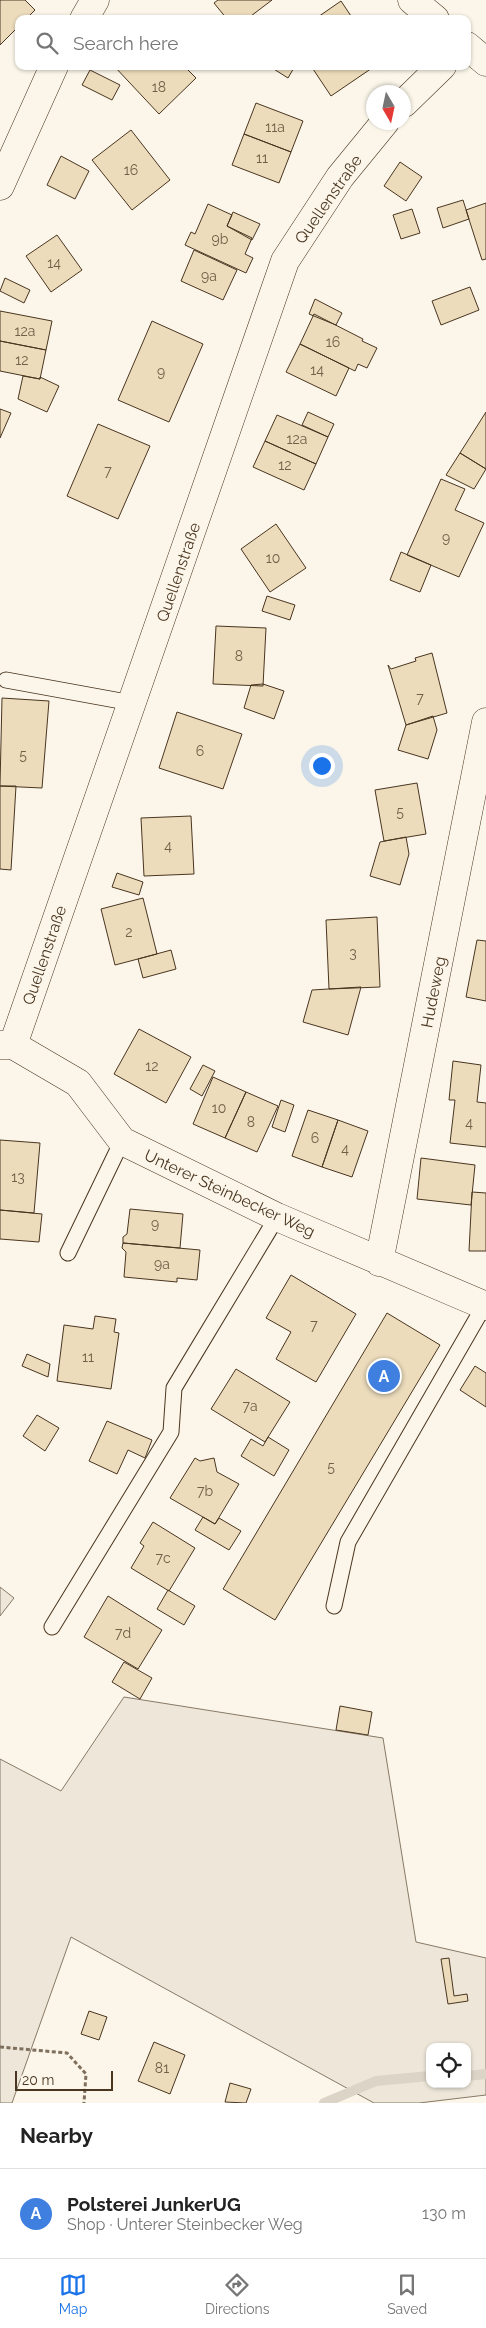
<!DOCTYPE html>
<meta charset="utf-8">
<style>
body{margin:0;font-family:Raleway,sans-serif;background:#f2f2f2;color:#222}
.controls{position:absolute;right:15px;bottom:15px;display:grid;overflow:hidden;border-radius:10px;box-shadow:0 1px 4px #0004}
.controls button{width:45px;height:45px;display:grid;place-items:center;padding:0;border:0;border-bottom:1px solid #e0e0e0;background:#fff;color:#222;font:25px sans-serif}
.compass{position:absolute;left:366px;top:85px;width:45px;height:45px;border-radius:50%;background:#fff;box-shadow:0 1px 4px #0004;rotate:171deg}
.scale{position:absolute;left:15px;bottom:12px;width:98px;box-sizing:border-box;padding-left:5px;border:2px solid #4a3520;border-top:0;font-size:14px;line-height:18px;white-space:nowrap;color:#4a3520;-webkit-text-stroke:4px #fbf6e9;paint-order:stroke}
.you{position:absolute;left:321px;top:765px;width:18px;height:18px;margin:-12px;border:4px solid #fff;border-radius:50%;background:#1a73e8;box-shadow:0 0 0 8px #1a73e833}
.badge{display:grid;place-items:center;width:32px;height:32px;border-radius:50%;background:#1a73e8;color:#fff;font-size:16px;font-weight:700}
.pin{position:absolute;translate:-50% -50%;border:2px solid #fff;box-shadow:0 1px 5px #0006}
.list{margin:0;padding:0;list-style:none}
h2{display:flex;justify-content:space-between;align-items:center;height:65px;margin:0;padding:0 20px;font-size:21px}
h2 small{font-size:16px;font-weight:400;color:#767676}
.list li{display:grid;grid-template-columns:32px 1fr auto;gap:15px;align-items:center;box-sizing:border-box;height:90px;padding:0 20px;border-top:1px solid #e0e0e0}
.list b{display:block;font-size:19px;white-space:nowrap}
.list p{margin:0;font-size:16px;white-space:nowrap;color:#767676}
.list em{font-size:16px;font-style:normal;color:#767676}
.icon{flex:none;width:28px;height:28px;fill:none;stroke:currentColor;stroke-width:2;stroke-linecap:round;stroke-linejoin:round}
.map{position:relative;flex:none;width:486px;height:2103px;overflow:hidden}
.search{position:absolute;background:#fff;box-shadow:0 1px 4px #0004;left:15px;right:15px;top:15px;height:55px;display:flex;align-items:center;gap:12px;box-sizing:border-box;padding:0 18px;border-radius:10px;color:#767676;font-size:19px}
.sheet{height:155px;background:#fff}
nav{display:flex;justify-content:space-around;align-items:center;box-sizing:border-box;height:70px;border-top:1px solid #e0e0e0;background:#fff;font-size:14px;color:#767676}
nav a{display:grid;justify-items:center;gap:2px}
nav .on{color:#1a73e8}
.map>svg:first-child{display:block}
</style>
<div class="map">
<svg width="486" height="2103" viewBox="0 0 486 2103">
<rect width="100%" height="100%" fill="#fbf6e9"/>
<path fill="#ede6d9" stroke="#887966" fill-rule="evenodd" d="M0,1587L14,1598L0,1616Z
M124,1697L383,1738L416,1942L486,1958V2095L419,2103H374L71,1937L12,2103H0V1759L61,1791ZM430,2047H467V2084H430Z"/>
<g fill="none" stroke-linecap="round" stroke-linejoin="round">
<path stroke="#dcd4c6" stroke-width="10" d="M467,2076L486,2074
M324,2103L376,2081L430,2076"/>
</g>
<path fill="#ecdcbc" stroke="#4a3520" d="M0,0H25L35,10L26,19H19V26L0,45Z
M218,0H272L247,19H227L214,3Z
M341,1L353,19H315Z
M114,66H184L196,78L159,114Z
M269,66H295L288,78Z
M311,66H375L331,96Z
M90,70L120,85L112,100L82,85Z
M256,103L303,121L291,152L244,134Z
M131,130L170,180L132,210L92,160Z
M244,134L291,152L279,183L232,165Z
M61,156L89,171L75,199L47,185Z
M400,162L422,177L406,201L384,186Z
M463,200L469,219L443,228L437,208Z
M486,203V259L482,260L466,210Z
M208,204L232,215L227,226L252,238L245,254L253,258L246,273L185,245L191,232L195,234Z
M412,209L420,233L401,239L393,215Z
M233,212L260,224L252,240L227,226Z
M57,235L82,270L51,292L26,256Z
M194,250L237,270L223,300L181,281Z
M5,278L30,290L24,303L0,291Z
M470,287L479,310L441,325L432,301Z
M315,299L342,313L336,325L309,314Z
M0,311L52,321L46,350L0,341Z
M314,314L363,339L362,341L377,348L367,368L358,364L355,371L300,344Z
M152,321L203,344L169,422L118,400Z
M0,341L46,350L40,379L0,371Z
M300,344L349,368L336,396L286,372Z
M23,376L40,379V377L59,386L47,412L18,399Z
M0,409L11,413L0,438Z
M308,412L334,424L328,437L302,425Z
M486,412V469L460,453Z
M277,415L328,437L316,464L265,441Z
M98,424L150,446L118,519L67,496Z
M265,441L316,464L304,490L253,467Z
M460,453L486,469L474,489L446,475Z
M441,479L465,489L455,510L484,523L459,577L407,555Z
M276,524L306,568L270,592L241,549Z
M401,552L431,565L420,592L390,580Z
M267,596L295,605L290,620L262,611Z
M216,626L266,628L263,686L213,684Z
M432,653L447,713L406,725L388,665L391,669L416,661L415,658Z
M263,684L284,691L274,719L244,708L251,685Z
M2,698L49,701L42,788L0,786Z
M177,712L242,734L223,789L159,768Z
M433,716L437,730L428,759L398,750L406,725Z
M417,783L426,834L384,841L375,790Z
M0,786H16L11,870L0,869Z
M191,816L194,874L144,876L141,818Z
M406,837L409,854L400,885L370,876L380,842Z
M117,873L143,882L139,895L112,887Z
M143,898L157,954L115,965L101,909Z
M377,917L380,987L329,989L326,920Z
M477,940L486,941V1001L466,997Z
M171,950L176,969L143,978L138,959Z
M361,987L348,1035L303,1022L312,990Z
M139,1029L191,1057L166,1103L114,1074Z
M453,1061L481,1065L477,1102L486,1103V1147L450,1143L455,1100H449Z
M203,1065L215,1071L202,1096L190,1089Z
M213,1077L246,1092L225,1138L193,1124Z
M246,1092L278,1106L257,1152L225,1138Z
M281,1100L294,1105L285,1132L272,1127Z
M308,1110L338,1120L322,1167L292,1156Z
M338,1120L368,1131L352,1177L322,1167Z
M0,1140L40,1143L34,1213L0,1210Z
M421,1158L475,1165L471,1205L417,1199Z
M472,1192L486,1193V1251H469Z
M130,1209L183,1214L180,1248L123,1243V1237L127,1234Z
M0,1210L42,1214L39,1242L0,1239Z
M123,1243L200,1250L197,1280L177,1278V1282L124,1277L126,1252L122,1248Z
M291,1275L356,1314L316,1382L276,1359L291,1332L266,1318Z
M387,1313L440,1345L275,1620L223,1589Z
M95,1316L116,1319L114,1332L119,1333L111,1389L57,1381L64,1325L93,1329Z
M27,1354L50,1364L48,1377L22,1366Z
M475,1366L486,1373V1407L460,1390Z
M236,1369L290,1402L265,1442L211,1409Z
M37,1415L59,1428L45,1451L23,1436Z
M107,1421L152,1440L145,1458L128,1450L117,1474L89,1461Z
M268,1437L289,1450L274,1476L241,1456L251,1439L263,1446Z
M195,1458L200,1461L214,1458L217,1472L239,1484L215,1524L170,1498Z
M203,1517L215,1524L219,1518L241,1531L229,1550L195,1530Z
M153,1522L195,1548L169,1591L131,1568L144,1546L140,1543Z
M168,1590L195,1606L184,1625L157,1609Z
M108,1596L162,1630L138,1669L84,1637Z
M124,1662L152,1678L140,1699L112,1682Z
M340,1706L372,1712L368,1735L336,1730Z
M449,1958L454,1996L467,1994L468,2001L448,2004L441,1959Z
M89,2011L107,2017L99,2040L81,2034Z
M154,2042L185,2055L170,2094L138,2081Z
M230,2083L251,2089L246,2103L225,2102Z"/>
<g fill="none" stroke-linecap="round" stroke-linejoin="round">
<defs>
<path id="lane" d="M6,680L132,703
M68,1253L122,1141
M334,1606L348,1542L484,1306
M52,1627L171,1432L174,1388L277,1217"/>
<path id="street" d="M412,0L435,19
M84,19L95,0
M467,46L486,62
M404,103L442,66
M0,186L54,66
M0,1045H13L78,1083L122,1141L277,1217L486,1306
M13,1045L285,261L340,177L385,122
M379,1262L486,722"/>
</defs>
<use href="#lane" stroke="#4a3520" stroke-width="17"/>
<use href="#street" stroke="#4a3520" stroke-width="29"/>
<path stroke="#7f6f5c" stroke-width="3" stroke-dasharray="4 2.5" stroke-linecap="butt" d="M0,2047L67,2053L86,2074L84,2103"/>
<use href="#lane" stroke="#fbf6e9" stroke-width="15"/>
<use href="#street" stroke="#fbf6e9" stroke-width="28"/>
</g>
<g text-anchor="middle" stroke-width="4" stroke-linejoin="round" paint-order="stroke">
<g font-size="14" fill="#725f47">
<text x="159" y="92">18</text>
<text x="275" y="132">11a</text>
<text x="262" y="163">11</text>
<text x="131" y="175">16</text>
<text x="220" y="244">9b</text>
<text x="54" y="268">14</text>
<text x="209" y="281">9a</text>
<text x="25" y="336">12a</text>
<text x="333" y="347">16</text>
<text x="22" y="365">12</text>
<text x="317" y="375">14</text>
<text x="161" y="377">9</text>
<text x="297" y="444">12a</text>
<text x="285" y="470">12</text>
<text x="108" y="476">7</text>
<text x="446" y="543">9</text>
<text x="273" y="563">10</text>
<text x="239" y="661">8</text>
<text x="420" y="703">7</text>
<text x="200" y="756">6</text>
<text x="23" y="760">5</text>
<text x="400" y="817">5</text>
<text x="168" y="851">4</text>
<text x="129" y="937">2</text>
<text x="353" y="958">3</text>
<text x="152" y="1071">12</text>
<text x="219" y="1113">10</text>
<text x="251" y="1127">8</text>
<text x="469" y="1128">4</text>
<text x="315" y="1143">6</text>
<text x="345" y="1154">4</text>
<text x="18" y="1182">13</text>
<text x="155" y="1229">9</text>
<text x="162" y="1269">9a</text>
<text x="314" y="1330">7</text>
<text x="88" y="1362">11</text>
<text x="250" y="1411">7a</text>
<text x="331" y="1472">5</text>
<text x="205" y="1496">7b</text>
<text x="163" y="1563">7c</text>
<text x="123" y="1638">7d</text>
<text x="162" y="2073">81</text>
</g>
<g font-size="16" fill="#4a3520" stroke="#fbf6e9">
<text transform="translate(328 199) rotate(-55)" y="6">Quellenstraße</text>
<text transform="translate(178 572) rotate(-71)" y="6">Quellenstraße</text>
<text transform="translate(44 955) rotate(-71)" y="6">Quellenstraße</text>
<text transform="translate(433 992) rotate(-79)" y="6">Hudeweg</text>
<text transform="translate(230 1193) rotate(25)" y="6">Unterer Steinbecker Weg</text>
</g>
</g>
</svg>
<div class="controls">
<button><svg class="icon" aria-label="locate" viewBox="0 0 24 24"><circle cx="12" cy="12" r="6"/><path d="M12 2v4M12 18v4M2 12h4M18 12h4"/></svg></button>
</div>
<svg class="compass" viewBox="-18 -18 36 36"><path d="M0-13l5 13h-10z" fill="#e53935"/><path d="M0 13l5-13h-10z" fill="#767676"/></svg>
<div class="scale">20 m</div>
<div class="you"></div>
<div class="pin badge" style="left:384px;top:1376px;background:#3f7fe0">A</div>
<div class="search"><svg class="icon" aria-label="search" viewBox="0 0 24 24"><circle cx="10" cy="10" r="6"/><path d="M15 15l6 6"/></svg>Search here</div>
</div>
<section class="sheet">
<h2>Nearby<small></small></h2>
<ul class="list">
<li><span class="badge" style="background:#3f7fe0">A</span><div><b>Polsterei JunkerUG</b><p>Shop · Unterer Steinbecker Weg</p></div><em>130 m</em></li>
</ul>
</section>
<nav>
<a class="on"><svg class="icon" aria-label="map" viewBox="0 0 24 24"><path d="M3 6l6-2 6 2 6-2v14l-6 2-6-2-6 2zM9 4v14M15 6v14"/></svg>Map</a>
<a><svg class="icon" aria-label="directions" viewBox="0 0 24 24"><path d="M12 3l9 9-9 9-9-9zM9 14v-3h6M13 9l2 2-2 2"/></svg>Directions</a>
<a><svg class="icon" aria-label="saved" viewBox="0 0 24 24"><path d="M7 4h10v16l-5-4-5 4z"/></svg>Saved</a>
</nav>
